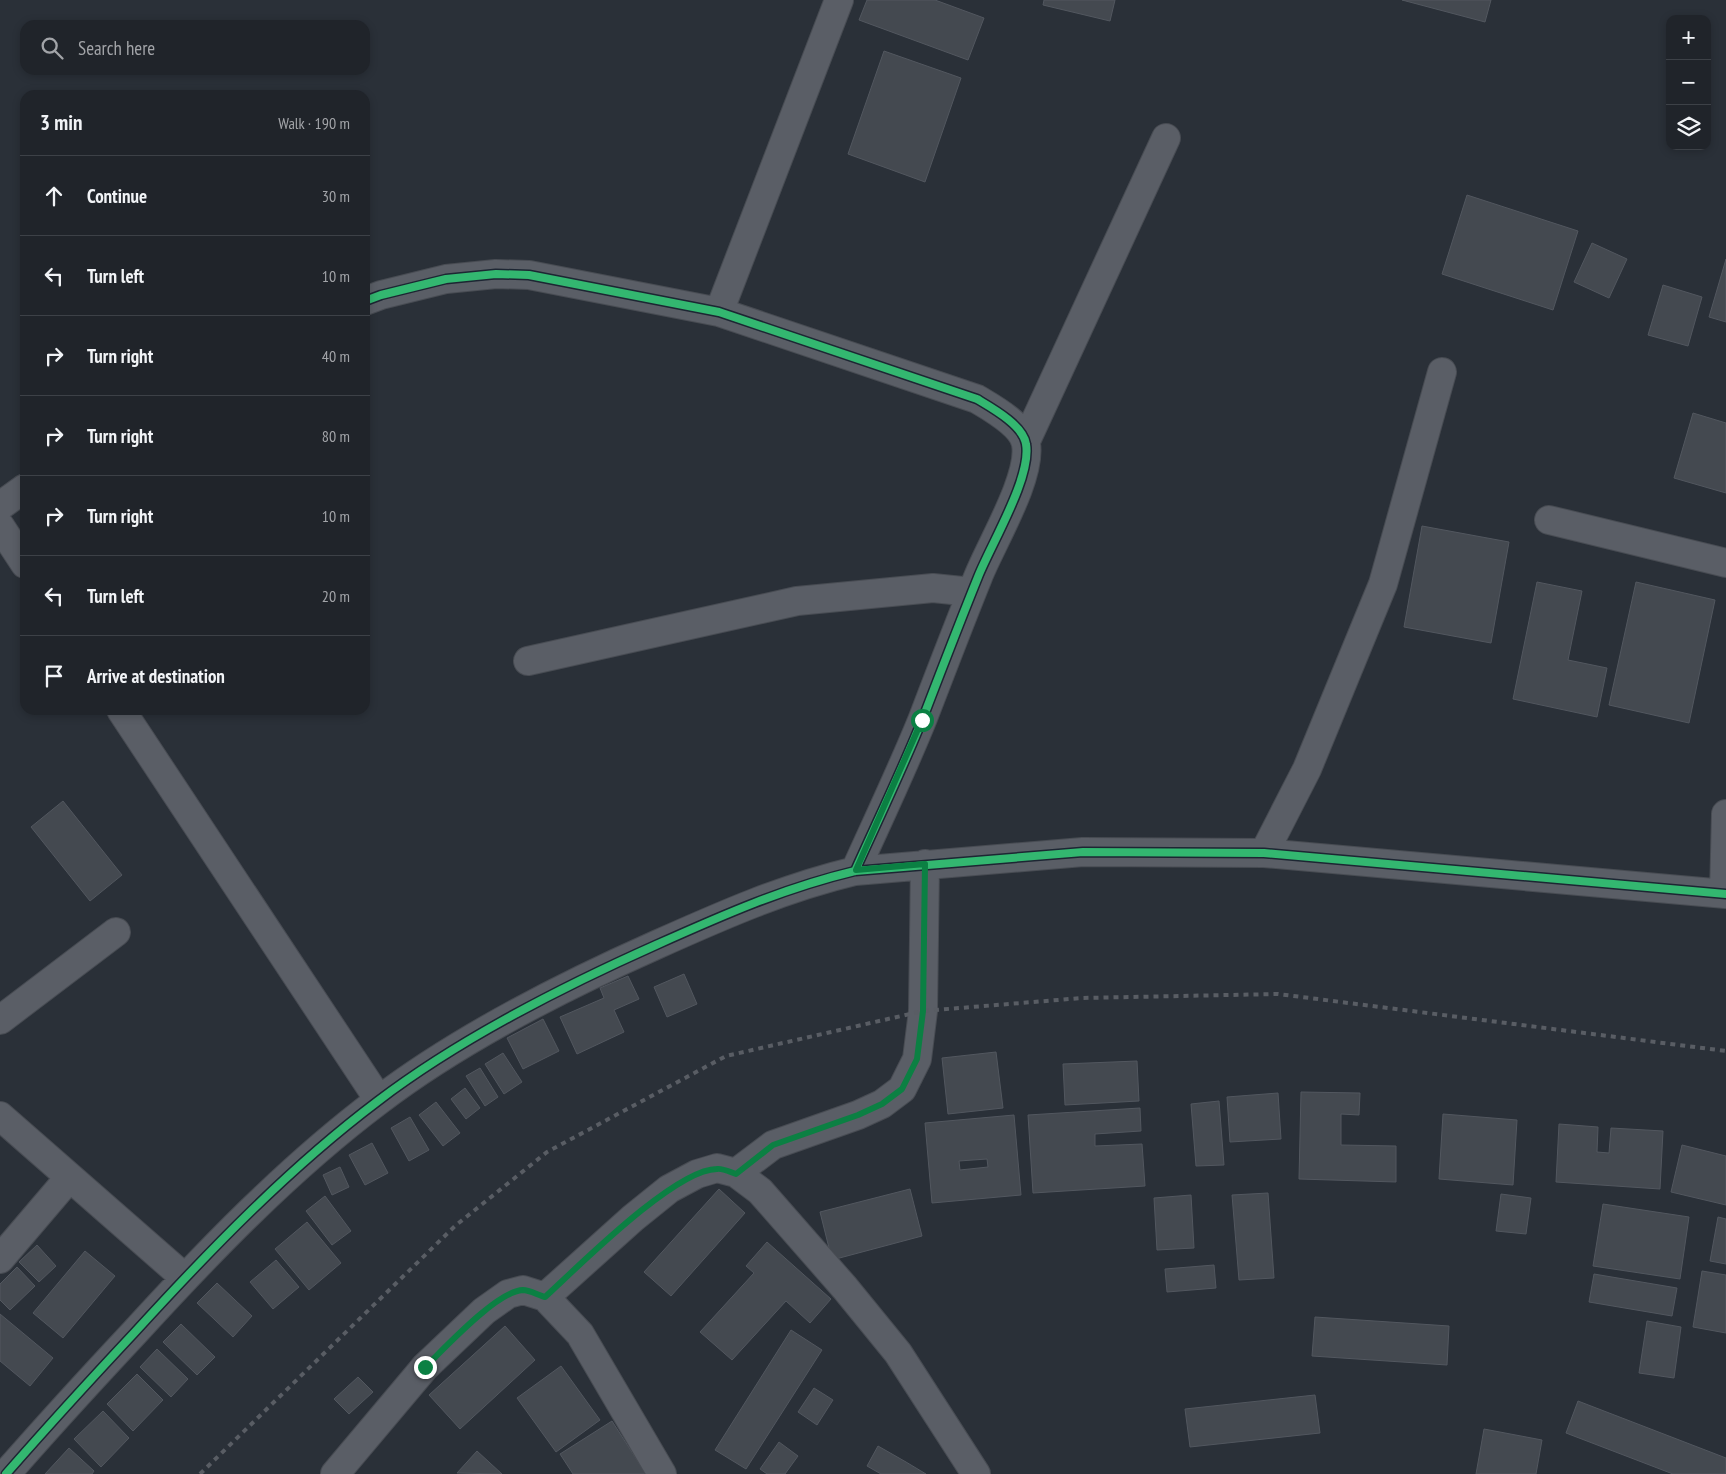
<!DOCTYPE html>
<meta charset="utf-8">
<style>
body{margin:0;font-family:"PT Sans Narrow",sans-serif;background:#2d3036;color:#f1f3f6}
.controls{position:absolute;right:15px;top:15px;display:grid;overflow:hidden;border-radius:10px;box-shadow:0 2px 8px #0003}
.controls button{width:45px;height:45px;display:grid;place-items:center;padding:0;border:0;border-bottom:1px solid #3d4147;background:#20242a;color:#f1f3f6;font:25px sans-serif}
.stop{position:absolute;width:15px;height:15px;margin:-11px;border:4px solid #0b8043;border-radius:50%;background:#fff}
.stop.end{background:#0b8043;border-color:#fff;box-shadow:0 1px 5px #0008}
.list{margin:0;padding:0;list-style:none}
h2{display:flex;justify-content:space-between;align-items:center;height:65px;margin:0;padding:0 20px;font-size:21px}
h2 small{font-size:16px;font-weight:400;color:#a2a4a8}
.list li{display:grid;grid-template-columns:32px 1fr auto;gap:15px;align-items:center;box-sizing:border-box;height:80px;padding:0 20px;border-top:1px solid #3d4147}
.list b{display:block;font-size:19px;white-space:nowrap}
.list em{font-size:16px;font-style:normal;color:#a2a4a8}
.icon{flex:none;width:28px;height:28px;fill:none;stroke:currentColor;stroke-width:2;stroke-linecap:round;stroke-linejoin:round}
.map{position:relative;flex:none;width:1726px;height:1474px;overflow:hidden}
.search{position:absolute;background:#20242a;box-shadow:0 2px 8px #0003;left:20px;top:20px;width:350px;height:55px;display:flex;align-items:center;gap:12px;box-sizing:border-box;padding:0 18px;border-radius:15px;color:#a2a4a8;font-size:19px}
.panel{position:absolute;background:#20242a;box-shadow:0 2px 8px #0003;left:20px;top:90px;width:350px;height:625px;border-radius:15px}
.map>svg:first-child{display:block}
</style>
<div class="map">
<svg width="1726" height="1474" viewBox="0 0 1726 1474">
<rect width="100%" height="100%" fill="#2a3038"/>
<path fill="#444950" stroke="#52575f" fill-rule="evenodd" d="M867,0H935L984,18L968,60L859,20Z
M1044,0H1115L1110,21L1043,5Z
M1402,0H1491L1485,22Z
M884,51L961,78L925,182L848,154Z
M1467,195L1578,231L1553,310L1442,274Z
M1592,243L1627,259L1609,298L1574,282Z
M1726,259V322L1709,317Z
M1663,285L1702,297L1688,346L1648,335Z
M1693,413L1726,423V493L1674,478Z
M1422,526L1509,542L1491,643L1404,627Z
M1537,582L1582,591L1568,660L1607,668L1597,717L1513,699Z
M1636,582L1715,600L1689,723L1609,705Z
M63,801L122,875L90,901L31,827Z
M684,974L697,1004L667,1017L654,987Z
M628,976L639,999L614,1010L624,1032L577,1054L560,1017L604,998L600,988Z
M543,1019L559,1051L523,1069L507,1038Z
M996,1052L1003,1108L948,1114L942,1058Z
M503,1053L522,1082L504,1094L485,1064Z
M1137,1061L1139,1101L1065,1105L1063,1064Z
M480,1068L498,1097L485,1106L466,1076Z
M465,1088L480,1108L466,1119L451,1099Z
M1301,1092L1360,1093L1359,1115L1341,1114V1145L1396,1146V1182L1299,1179Z
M1278,1093L1281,1139L1230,1142L1227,1097Z
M1219,1101L1224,1165L1196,1166L1191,1104Z
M436,1102L460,1133L443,1146L419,1115Z
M1140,1108L1141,1131L1095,1134V1146L1142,1144L1145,1186L1033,1193L1028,1115Z
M1443,1114L1517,1120L1513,1185L1439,1179Z
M1014,1115L1021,1195L932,1203L925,1123ZM987,1159L988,1167L960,1170L959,1161Z
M410,1117L429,1150L409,1161L391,1128Z
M1559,1124L1598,1127L1597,1152L1609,1153L1611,1128L1663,1131L1660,1189L1556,1182Z
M372,1143L388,1173L365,1185L349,1155Z
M1682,1145L1726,1156V1205L1671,1192Z
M340,1167L349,1187L332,1195L323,1175Z
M719,1189L745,1213L671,1296L644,1272Z
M910,1189L922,1236L832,1260L820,1212Z
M1268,1193L1274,1278L1239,1280L1232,1195Z
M1501,1194L1531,1198L1526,1234L1496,1231Z
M1191,1195L1194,1248L1157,1250L1154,1198Z
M325,1196L351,1231L332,1245L306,1211Z
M1603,1204L1689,1217L1680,1279L1593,1266Z
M1718,1217L1726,1219V1264L1710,1261Z
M307,1222L341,1263L309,1290L275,1249Z
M767,1242L831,1299L810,1323L786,1301L732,1360L700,1332L754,1273L746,1266Z
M37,1245L56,1266L39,1282L19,1262Z
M85,1251L115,1276L63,1338L33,1313Z
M276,1260L299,1287L273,1309L250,1282Z
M1214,1265L1216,1288L1167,1292L1165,1269Z
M17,1267L35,1286L10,1310L0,1300V1284Z
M1702,1271L1726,1275V1333L1693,1327Z
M1594,1274L1677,1288L1672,1316L1589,1302Z
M217,1283L252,1316L233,1337L197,1303Z
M0,1314L53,1358L30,1386L0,1361Z
M1315,1317L1449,1326L1447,1365L1312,1356Z
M1647,1321L1681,1327L1674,1378L1639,1373Z
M181,1324L215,1357L197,1375L163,1342Z
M505,1326L535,1360L460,1429L429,1395Z
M791,1330L822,1350L746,1469L715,1450Z
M157,1349L188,1379L171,1397L140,1367Z
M561,1366L600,1420L556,1452L517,1398Z
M137,1374L163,1400L133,1431L107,1404Z
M358,1377L373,1392L349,1414L334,1399Z
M814,1388L833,1400L817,1425L798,1412Z
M1315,1395L1320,1433L1190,1447L1185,1409Z
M1578,1401L1726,1458V1474H1673L1566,1433Z
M103,1411L129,1438L101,1467L74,1439Z
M612,1421L646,1474H573L560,1454Z
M1484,1429L1542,1440L1536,1474H1476Z
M779,1442L798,1456L785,1474H767L760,1469Z
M878,1446L906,1462L926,1474H881L867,1466Z
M69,1448L94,1471L92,1474H45Z
M477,1451L502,1474L457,1473Z"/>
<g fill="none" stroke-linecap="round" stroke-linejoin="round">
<defs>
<path id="minor" d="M365,301L381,295L446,279L496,274L529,275L719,312L977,399C992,408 1023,425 1026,444C1032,477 991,544 978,577C959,624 941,671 923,718C902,770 878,820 855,871
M719,312L839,0
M1026,441L1166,138
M0,506L25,488
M1549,520L1726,563
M0,526L25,564
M528,661L797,601L933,588L972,592
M121,710L379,1100
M1264,853L1307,769L1383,584L1442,372
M1724,894L1726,814
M0,1020L116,932
M0,1116L185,1278
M736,1173L773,1145L858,1115L882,1104L902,1089L917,1059L923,1011L925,864
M0,1259L69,1178
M545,1297L633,1218L669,1189L697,1174L717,1168L736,1173L760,1191L845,1288L898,1353L976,1474
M6,1474C48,1426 91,1379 135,1332C210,1250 289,1168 378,1101C458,1040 564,986 656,945C723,915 784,888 855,871L1083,852L1264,853L1726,894
M335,1474L425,1367L484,1311L508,1294L523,1290L545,1297L580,1334L662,1474"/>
</defs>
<use href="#minor" stroke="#484c53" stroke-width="30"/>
<use href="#minor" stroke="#5a5e66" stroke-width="28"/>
<path stroke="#595d64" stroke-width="4" stroke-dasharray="5 5" stroke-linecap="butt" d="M200,1474L455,1226L547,1152L726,1056L923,1011L1082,998L1278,994L1726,1051"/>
<defs>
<path id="cycleway" d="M365,301L381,295L446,279L496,274L529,275L719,312L977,399C992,408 1023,425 1026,444C1032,477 991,544 978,577C959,624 941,671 923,718C902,770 878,820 855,871
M6,1474C48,1426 91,1379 135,1332C210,1250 289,1168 378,1101C458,1040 564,986 656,945C723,915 784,888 855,871L1083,852L1264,853L1726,894"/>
</defs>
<use href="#cycleway" stroke="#1d2633" stroke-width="11"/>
<use href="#cycleway" stroke="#33b770" stroke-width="8"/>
</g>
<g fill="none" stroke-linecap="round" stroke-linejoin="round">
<path stroke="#0b8043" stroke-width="6" d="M425,1367C445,1348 497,1291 523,1290C529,1290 538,1295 545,1297C578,1267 675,1169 717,1169C722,1168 730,1172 736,1174L773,1145L858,1115L882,1104L902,1089L917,1059L923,1011L925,864L856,870L922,720"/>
</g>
</svg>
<div class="controls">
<button>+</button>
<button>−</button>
<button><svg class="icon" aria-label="layers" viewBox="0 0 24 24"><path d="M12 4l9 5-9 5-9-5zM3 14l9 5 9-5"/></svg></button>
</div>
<div class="stop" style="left:922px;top:720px"></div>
<div class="stop end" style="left:425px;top:1367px"></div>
<div class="search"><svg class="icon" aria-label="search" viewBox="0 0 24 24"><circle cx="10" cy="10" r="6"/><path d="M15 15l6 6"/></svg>Search here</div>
<section class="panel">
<h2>3 min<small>Walk · 190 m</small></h2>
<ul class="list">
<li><svg class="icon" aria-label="ahead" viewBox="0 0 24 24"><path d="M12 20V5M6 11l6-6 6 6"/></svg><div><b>Continue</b></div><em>30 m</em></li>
<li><svg class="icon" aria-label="left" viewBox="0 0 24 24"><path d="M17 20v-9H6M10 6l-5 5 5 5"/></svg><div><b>Turn left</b></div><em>10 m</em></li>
<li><svg class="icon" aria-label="right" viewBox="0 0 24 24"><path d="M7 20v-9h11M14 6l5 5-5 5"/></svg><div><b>Turn right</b></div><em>40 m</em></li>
<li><svg class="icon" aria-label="right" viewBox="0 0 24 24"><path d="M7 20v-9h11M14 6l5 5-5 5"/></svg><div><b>Turn right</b></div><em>80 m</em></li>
<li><svg class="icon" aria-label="right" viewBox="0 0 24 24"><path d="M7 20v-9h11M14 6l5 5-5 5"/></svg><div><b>Turn right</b></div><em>10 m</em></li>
<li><svg class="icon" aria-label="left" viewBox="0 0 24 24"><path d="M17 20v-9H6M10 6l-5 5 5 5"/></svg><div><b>Turn left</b></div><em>20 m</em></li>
<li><svg class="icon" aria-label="arrive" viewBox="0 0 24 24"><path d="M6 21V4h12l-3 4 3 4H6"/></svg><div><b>Arrive at destination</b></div></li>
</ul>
</section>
</div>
